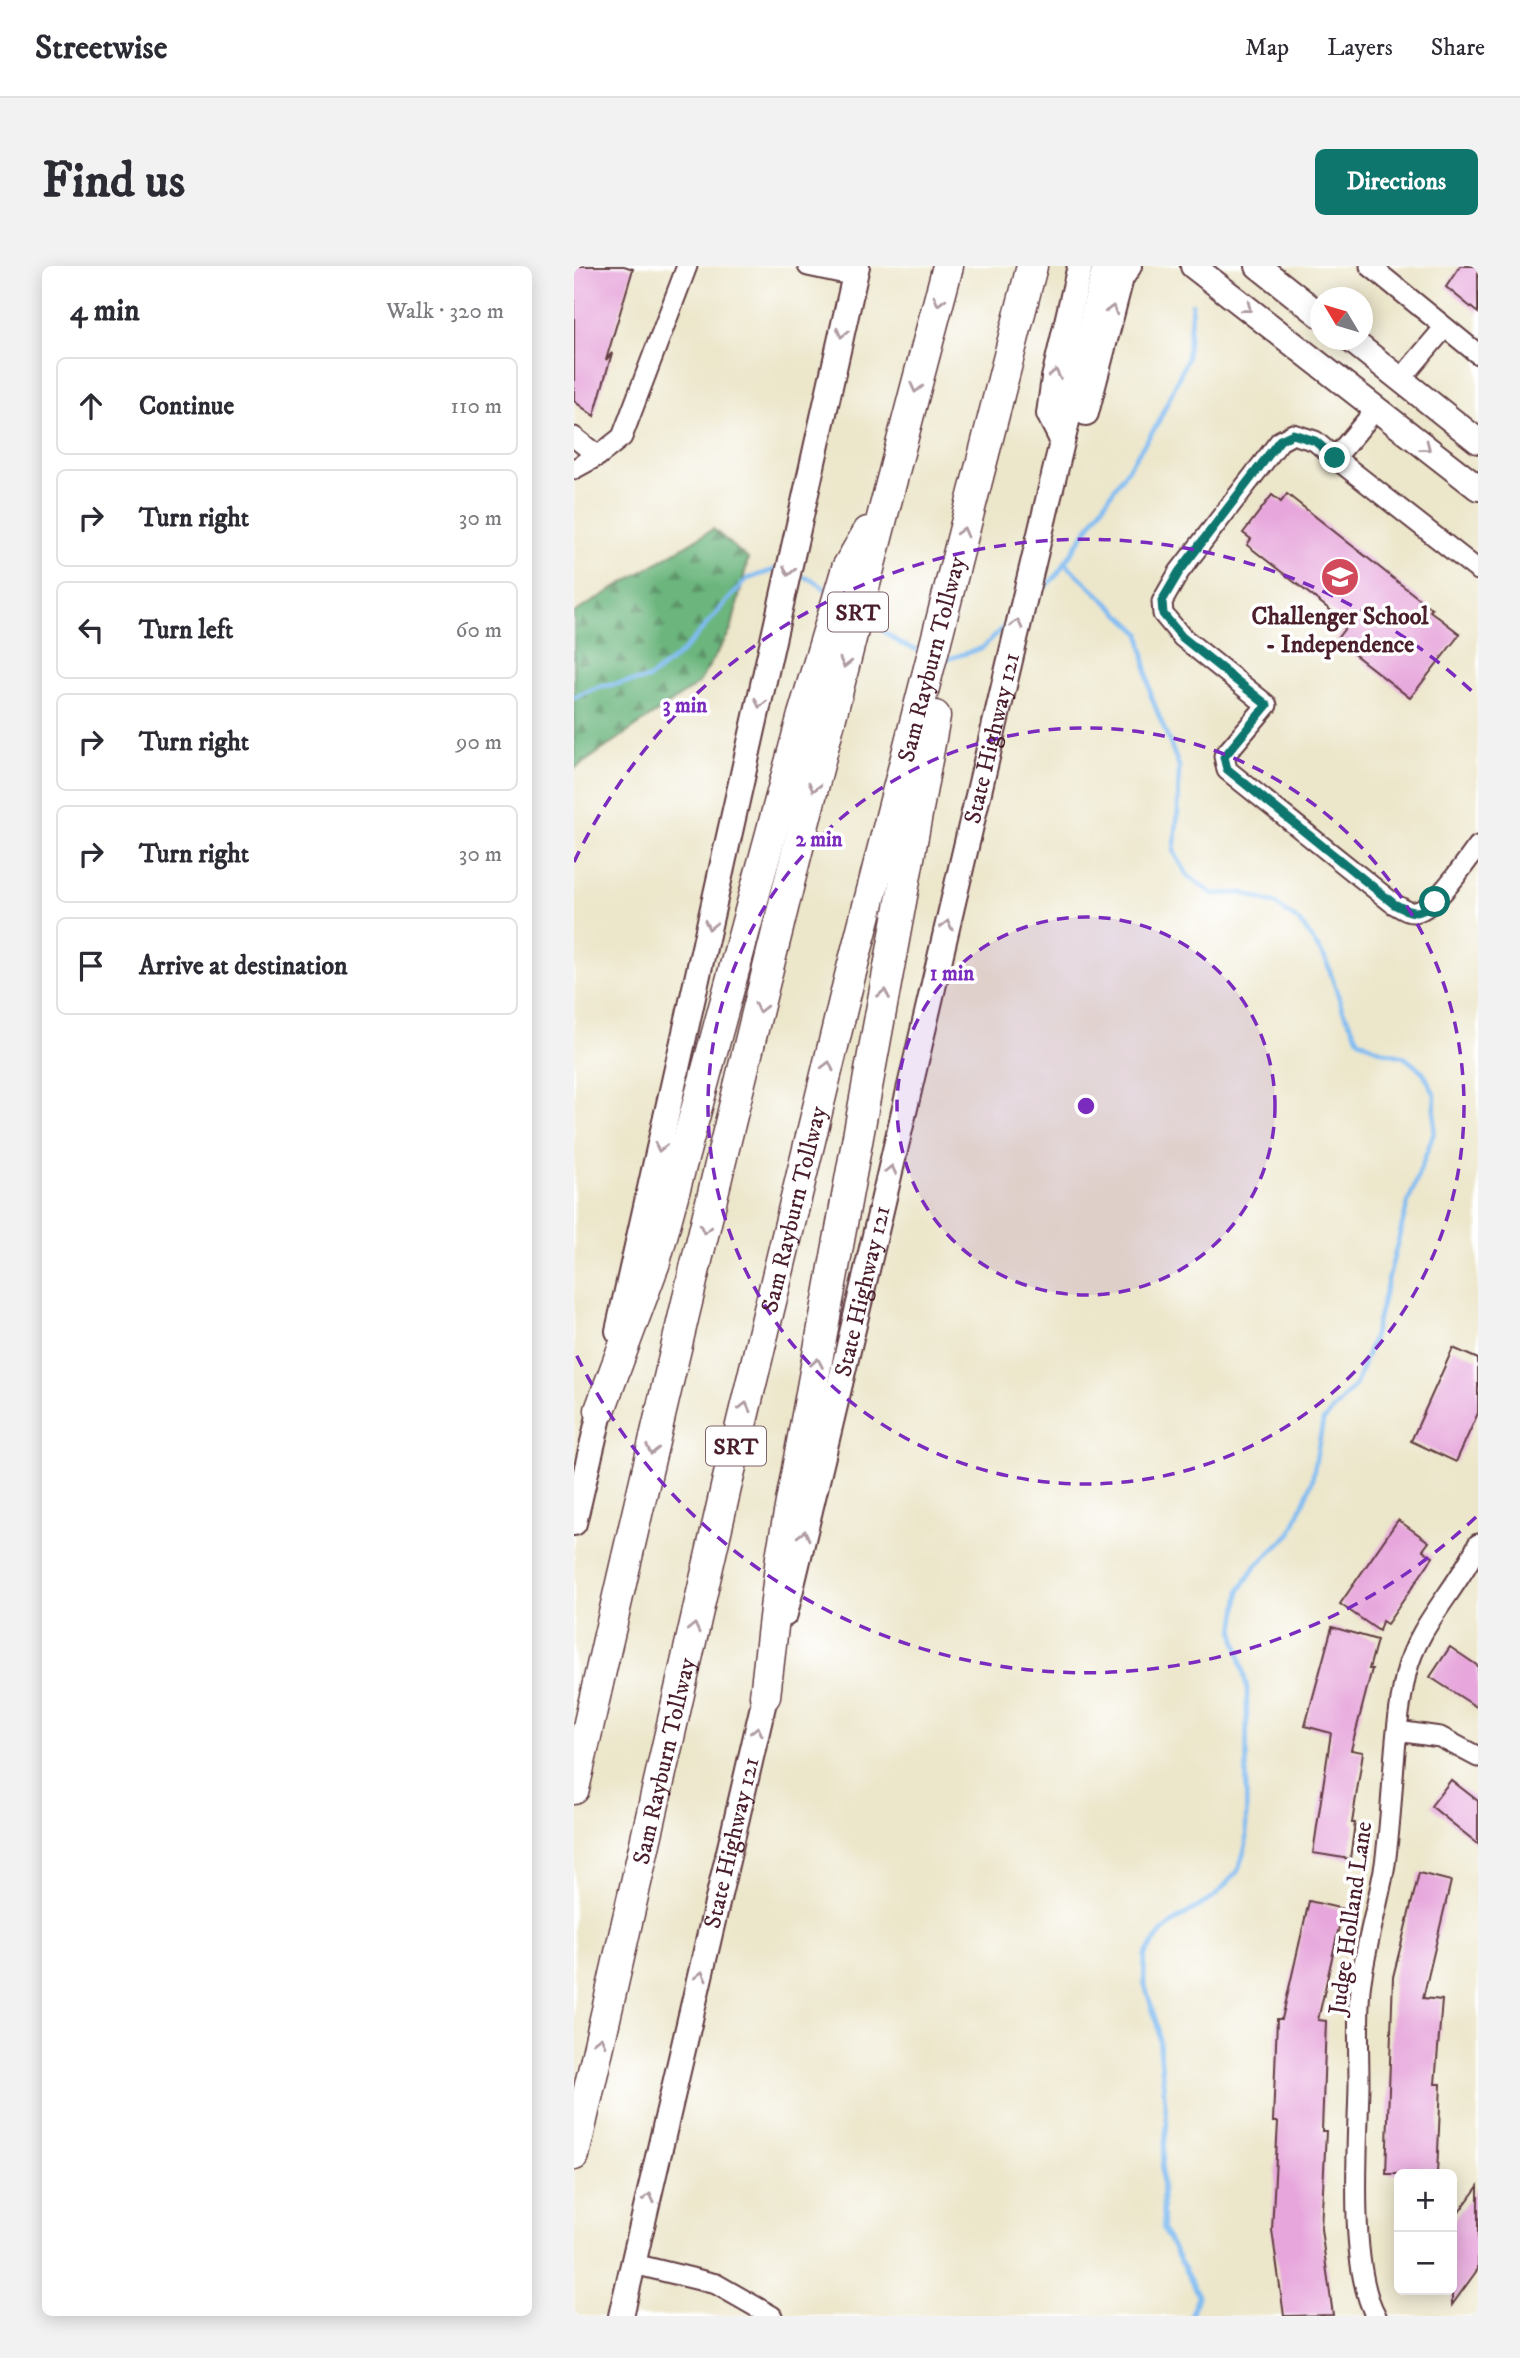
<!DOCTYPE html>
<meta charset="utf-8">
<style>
body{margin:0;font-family:"IM FELL DW Pica",serif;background:#f2f2f3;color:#2b2b33}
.controls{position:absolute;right:21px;bottom:21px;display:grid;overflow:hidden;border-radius:10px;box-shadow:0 4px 18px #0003}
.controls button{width:63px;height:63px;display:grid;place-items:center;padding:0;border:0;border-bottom:2px solid #e1e1e2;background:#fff;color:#2b2b33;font:35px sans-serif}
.compass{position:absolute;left:736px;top:21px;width:63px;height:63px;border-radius:50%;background:#fff;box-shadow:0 4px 18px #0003;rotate:308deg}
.stop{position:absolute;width:21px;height:21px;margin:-16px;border:5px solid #0f766e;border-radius:50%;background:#fff}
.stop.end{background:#0f766e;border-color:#fff;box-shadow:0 2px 7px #0008}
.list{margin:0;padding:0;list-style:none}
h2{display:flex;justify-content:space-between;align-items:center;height:91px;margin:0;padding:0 28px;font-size:30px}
h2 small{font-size:23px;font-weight:400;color:#7c7c81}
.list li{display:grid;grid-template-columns:46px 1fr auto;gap:21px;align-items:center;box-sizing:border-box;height:98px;margin:0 14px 14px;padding:0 14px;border:2px solid #e1e1e2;border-radius:10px}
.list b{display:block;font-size:26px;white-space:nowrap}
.list em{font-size:23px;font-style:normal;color:#7c7c81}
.icon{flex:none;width:38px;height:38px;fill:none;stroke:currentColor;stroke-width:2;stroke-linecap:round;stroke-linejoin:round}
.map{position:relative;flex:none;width:904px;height:2050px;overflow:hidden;border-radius:10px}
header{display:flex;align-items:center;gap:42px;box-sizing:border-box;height:98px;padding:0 35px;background:#fff;border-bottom:2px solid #e1e1e2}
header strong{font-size:33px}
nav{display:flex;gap:38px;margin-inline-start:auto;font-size:24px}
.intro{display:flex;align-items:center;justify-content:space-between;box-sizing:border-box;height:168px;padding:0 42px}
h1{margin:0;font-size:49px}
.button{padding:18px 32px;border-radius:10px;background:#0f766e;color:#fff;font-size:24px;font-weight:700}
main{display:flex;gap:42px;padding:0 42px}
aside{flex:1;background:#fff;border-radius:10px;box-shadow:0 4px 18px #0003}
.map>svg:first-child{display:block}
</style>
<header>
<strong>Streetwise</strong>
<nav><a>Map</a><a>Layers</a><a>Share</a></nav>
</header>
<div class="intro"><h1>Find us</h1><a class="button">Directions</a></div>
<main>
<aside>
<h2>4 min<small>Walk · 320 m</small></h2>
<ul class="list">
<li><svg class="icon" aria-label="ahead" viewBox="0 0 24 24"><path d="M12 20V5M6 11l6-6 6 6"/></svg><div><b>Continue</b></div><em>110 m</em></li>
<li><svg class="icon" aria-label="right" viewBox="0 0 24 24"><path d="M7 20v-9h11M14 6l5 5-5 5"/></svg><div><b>Turn right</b></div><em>30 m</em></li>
<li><svg class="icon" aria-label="left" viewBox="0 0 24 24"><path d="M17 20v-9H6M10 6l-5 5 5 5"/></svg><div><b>Turn left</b></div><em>60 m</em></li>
<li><svg class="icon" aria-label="right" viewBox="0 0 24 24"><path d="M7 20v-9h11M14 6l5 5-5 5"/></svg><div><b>Turn right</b></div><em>90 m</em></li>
<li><svg class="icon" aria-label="right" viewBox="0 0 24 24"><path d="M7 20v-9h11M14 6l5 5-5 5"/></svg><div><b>Turn right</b></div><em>30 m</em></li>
<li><svg class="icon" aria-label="arrive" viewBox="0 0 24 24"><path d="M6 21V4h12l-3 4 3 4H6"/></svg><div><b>Arrive at destination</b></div></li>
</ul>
</aside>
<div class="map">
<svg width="904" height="2050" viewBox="0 0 904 2050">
<defs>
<pattern id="forest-firs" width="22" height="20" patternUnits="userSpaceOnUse" patternTransform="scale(1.75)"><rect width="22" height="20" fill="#6cb67e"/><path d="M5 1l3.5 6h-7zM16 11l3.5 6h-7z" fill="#5b9367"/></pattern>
</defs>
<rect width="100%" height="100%" fill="#fff"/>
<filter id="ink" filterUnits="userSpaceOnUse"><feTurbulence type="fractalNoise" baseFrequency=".0143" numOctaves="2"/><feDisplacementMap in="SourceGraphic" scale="14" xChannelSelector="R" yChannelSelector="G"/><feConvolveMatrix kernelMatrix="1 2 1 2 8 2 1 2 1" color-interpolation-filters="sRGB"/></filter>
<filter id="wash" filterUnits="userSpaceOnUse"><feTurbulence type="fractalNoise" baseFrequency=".00686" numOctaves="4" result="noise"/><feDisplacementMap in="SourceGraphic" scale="28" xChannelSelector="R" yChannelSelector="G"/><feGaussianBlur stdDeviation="1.57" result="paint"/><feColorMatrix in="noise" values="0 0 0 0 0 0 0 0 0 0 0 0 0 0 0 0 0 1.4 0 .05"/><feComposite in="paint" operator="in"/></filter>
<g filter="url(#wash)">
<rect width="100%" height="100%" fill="#ece6ca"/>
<path fill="url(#forest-firs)" stroke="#5b6a54" stroke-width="2" d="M139,263L174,293L157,364L124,418L0,503V347Z"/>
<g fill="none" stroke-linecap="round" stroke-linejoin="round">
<path stroke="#80bcf2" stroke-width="4.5" d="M491,297L566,367L577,430L605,500L604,545L600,586L614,610L639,628L669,627L701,638L727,657L752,694L769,744L785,774L808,785L830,791L849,806L861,829L860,866L833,940L799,1072L782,1118L749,1155L738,1215L717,1267L681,1301L666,1324L660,1365L673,1422L672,1579L664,1605L639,1632L607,1651L588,1666L571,1688L570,1716L584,1762L593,1858L588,1901L589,1963L624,2029L617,2050
M220,309L237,313L256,326
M460,332L482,310L583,159L613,93L618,38
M294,354L327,378L349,386
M367,393L371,394L408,382L434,357
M0,431L24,421L74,413L107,387L173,313L200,304L205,305"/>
</g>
<g id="blocks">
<path fill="#e7a7dc" d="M0,0H50L59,3L32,94L38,87L20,150L0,135Z
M886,0H904V47L872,21Z
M713,228L858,343L856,345L886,368L836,432L762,374L774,358L673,279L677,273L669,267L698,229L707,236Z
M879,1082L904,1093V1147L882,1196L837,1175Z
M824,1254L855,1276L849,1284L859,1291L813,1358L808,1355L805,1365L766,1338Z
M758,1361L803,1374L795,1403H798L777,1484L789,1486L778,1557H781L776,1593L739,1587L757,1467L731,1460Z
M876,1381L904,1400V1442L856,1411Z
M877,1514L904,1535V1578L857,1540Z
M845,1607L877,1615L849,1732L868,1734L861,1818H867L863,1908H812L819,1711Z
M735,1635L769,1643L744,1754L752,1755L748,1865H752L747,1963L759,2049L710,2050L698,1964L704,1856H699L703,1753H708Z
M904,1920V2003L878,2039V1956Z"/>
</g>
</g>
<g filter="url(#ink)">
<use href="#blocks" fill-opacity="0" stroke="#623d43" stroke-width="2"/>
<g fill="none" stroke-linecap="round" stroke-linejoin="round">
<defs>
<path id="minor" d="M234,0L281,10
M796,0L904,88
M827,113L871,61
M803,142L761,192L904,304
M0,171L24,190
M761,192L741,175L719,168L706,175L605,306L588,336L589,348L608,371L693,439L650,490L653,504L820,638C826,641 834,647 840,646C860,645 891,597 904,580
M0,203L24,190L48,171L113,0
M823,1465L866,1471L904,1491
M60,1998L142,2018L198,2050
M802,2050C774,2001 784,1877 785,1819C785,1787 783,1754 786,1723C791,1681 804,1640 811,1598C820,1535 818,1470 832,1408C843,1359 884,1323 904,1278"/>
<g id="major">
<path d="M619,0L904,222"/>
<path d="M684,0L746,49"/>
<path d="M777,74L904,175"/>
<path d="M512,147L547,12L555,0"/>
<path d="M487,172L475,148L480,112L506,0"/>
<path d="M44,1065L283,0"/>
<path d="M0,1257L31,1125"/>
<path id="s1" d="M211,1348C320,899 420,448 531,0"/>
<path id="s2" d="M47,2050L195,1414"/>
</g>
<g id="highway">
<path d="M26,1144L81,996L229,449L273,302L294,266"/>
<path d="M191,1430L207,1291L361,450"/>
<path d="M0,1523C115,1013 240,505 374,0"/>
<path id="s3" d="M0,1889L153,1217L274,718L458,0"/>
</g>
</defs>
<use href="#minor" stroke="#623d43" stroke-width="23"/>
<use href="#major" stroke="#623d43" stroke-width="28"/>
<use href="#highway" stroke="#623d43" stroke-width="33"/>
<use href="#minor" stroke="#fff" stroke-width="19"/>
<use href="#major" stroke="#fff" stroke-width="24"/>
<use href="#highway" stroke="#fff" stroke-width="30"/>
</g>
<defs><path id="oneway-chevron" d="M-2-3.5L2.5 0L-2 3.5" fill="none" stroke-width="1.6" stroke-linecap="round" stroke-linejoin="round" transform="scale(1.75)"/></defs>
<g stroke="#ae9aa0">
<use href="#oneway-chevron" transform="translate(365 35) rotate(105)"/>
<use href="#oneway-chevron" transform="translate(673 42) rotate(38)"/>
<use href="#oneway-chevron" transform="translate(538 44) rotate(-75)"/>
<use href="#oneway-chevron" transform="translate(268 67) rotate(103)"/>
<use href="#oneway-chevron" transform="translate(481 108) rotate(-78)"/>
<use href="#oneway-chevron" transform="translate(342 122) rotate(104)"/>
<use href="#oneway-chevron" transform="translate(852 181) rotate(38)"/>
<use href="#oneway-chevron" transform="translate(389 266) rotate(-75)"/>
<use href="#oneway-chevron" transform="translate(215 305) rotate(102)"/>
<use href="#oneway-chevron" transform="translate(443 358) rotate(-77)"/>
<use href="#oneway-chevron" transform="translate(271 397) rotate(104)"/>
<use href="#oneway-chevron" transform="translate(186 437) rotate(103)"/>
<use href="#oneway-chevron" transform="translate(240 521) rotate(104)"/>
<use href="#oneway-chevron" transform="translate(136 659) rotate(103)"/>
<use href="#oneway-chevron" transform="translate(373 659) rotate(-77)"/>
<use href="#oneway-chevron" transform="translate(310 728) rotate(-80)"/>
<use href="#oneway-chevron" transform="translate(186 742) rotate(104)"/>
<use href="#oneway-chevron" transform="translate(254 800) rotate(-76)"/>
<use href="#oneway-chevron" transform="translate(86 881) rotate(103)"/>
<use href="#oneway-chevron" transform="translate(317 904) rotate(-77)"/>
<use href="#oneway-chevron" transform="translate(131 963) rotate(104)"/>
<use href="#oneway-chevron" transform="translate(243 1097) rotate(-80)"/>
<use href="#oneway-chevron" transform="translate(171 1141) rotate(-76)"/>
<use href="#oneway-chevron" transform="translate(78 1184) rotate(103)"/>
<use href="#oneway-chevron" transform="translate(230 1269) rotate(-76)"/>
<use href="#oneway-chevron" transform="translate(120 1362) rotate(-77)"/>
<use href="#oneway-chevron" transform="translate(183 1465) rotate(-77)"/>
<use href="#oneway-chevron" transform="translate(127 1710) rotate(-77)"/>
<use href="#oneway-chevron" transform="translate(26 1775) rotate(-77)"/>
<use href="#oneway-chevron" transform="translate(75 1932) rotate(-77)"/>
</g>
</g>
<g fill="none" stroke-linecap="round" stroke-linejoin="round" filter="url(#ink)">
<path stroke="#0f766e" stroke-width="9" d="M761,192L741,175L719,168L706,174L605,306L588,335L589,348L608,371L693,439L650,491L653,503L820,638C839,648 844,650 861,636"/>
</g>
<circle cx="512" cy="840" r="189" fill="#7b2cbf" fill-opacity=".12"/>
<g fill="none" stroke="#7b2cbf" stroke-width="3.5" stroke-dasharray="12 9">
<circle cx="512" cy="840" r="189"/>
<circle cx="512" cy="840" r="378"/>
<path d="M902 1251A567 567 0 0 1 0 1084M0 596A567 567 0 0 1 902 429"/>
</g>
<defs>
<symbol id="school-disc" viewBox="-11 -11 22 22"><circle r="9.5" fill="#d1495b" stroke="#fff"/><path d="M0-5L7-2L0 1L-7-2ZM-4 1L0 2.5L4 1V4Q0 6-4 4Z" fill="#fff"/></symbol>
</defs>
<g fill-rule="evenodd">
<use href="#school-disc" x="744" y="289" width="44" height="44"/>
</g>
<g text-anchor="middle" stroke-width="7" stroke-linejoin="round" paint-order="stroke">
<g fill="#fff" stroke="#80626b" stroke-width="2">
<rect x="254" y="326.5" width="60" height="39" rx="5"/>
<rect x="132" y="1160.5" width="60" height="39" rx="5"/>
</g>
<g font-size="23" font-weight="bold" fill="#4a1f2b">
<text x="284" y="354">SRT</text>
<text x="162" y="1188">SRT</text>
</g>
<g font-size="24" font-weight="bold" fill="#4a1f2b" stroke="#fff">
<text x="766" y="358">Challenger School<tspan x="766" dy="28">- Independence</tspan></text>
</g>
<g font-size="24" fill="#4a1f2b" stroke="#fff">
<text dy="8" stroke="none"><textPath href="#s3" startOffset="1538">Sam Rayburn Tollway</textPath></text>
<text dy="8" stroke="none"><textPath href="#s1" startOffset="900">State Highway 121</textPath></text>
<text dy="8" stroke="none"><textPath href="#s3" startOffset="971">Sam Rayburn Tollway</textPath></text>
<text dy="8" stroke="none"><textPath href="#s1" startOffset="332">State Highway 121</textPath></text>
<text dy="8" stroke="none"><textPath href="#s3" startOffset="404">Sam Rayburn Tollway</textPath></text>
<text dy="8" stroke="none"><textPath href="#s2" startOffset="486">State Highway 121</textPath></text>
<text transform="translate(776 1652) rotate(-82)" y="8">Judge Holland Lane</text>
</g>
</g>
<circle cx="512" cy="840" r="10" fill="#7b2cbf" stroke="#fff" stroke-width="3.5"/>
<g font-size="21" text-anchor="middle" font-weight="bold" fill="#7b2cbf" stroke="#fff" stroke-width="7" stroke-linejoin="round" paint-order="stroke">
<text x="111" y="446">3 min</text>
<text x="245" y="580">2 min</text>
<text x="378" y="714">1 min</text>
</g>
</svg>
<div class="controls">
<button>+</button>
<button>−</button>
</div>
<svg class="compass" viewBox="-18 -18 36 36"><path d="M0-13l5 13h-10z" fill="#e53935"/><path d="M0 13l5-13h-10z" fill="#7c7c81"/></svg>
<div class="stop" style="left:861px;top:636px"></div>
<div class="stop end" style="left:761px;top:192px"></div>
</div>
</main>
